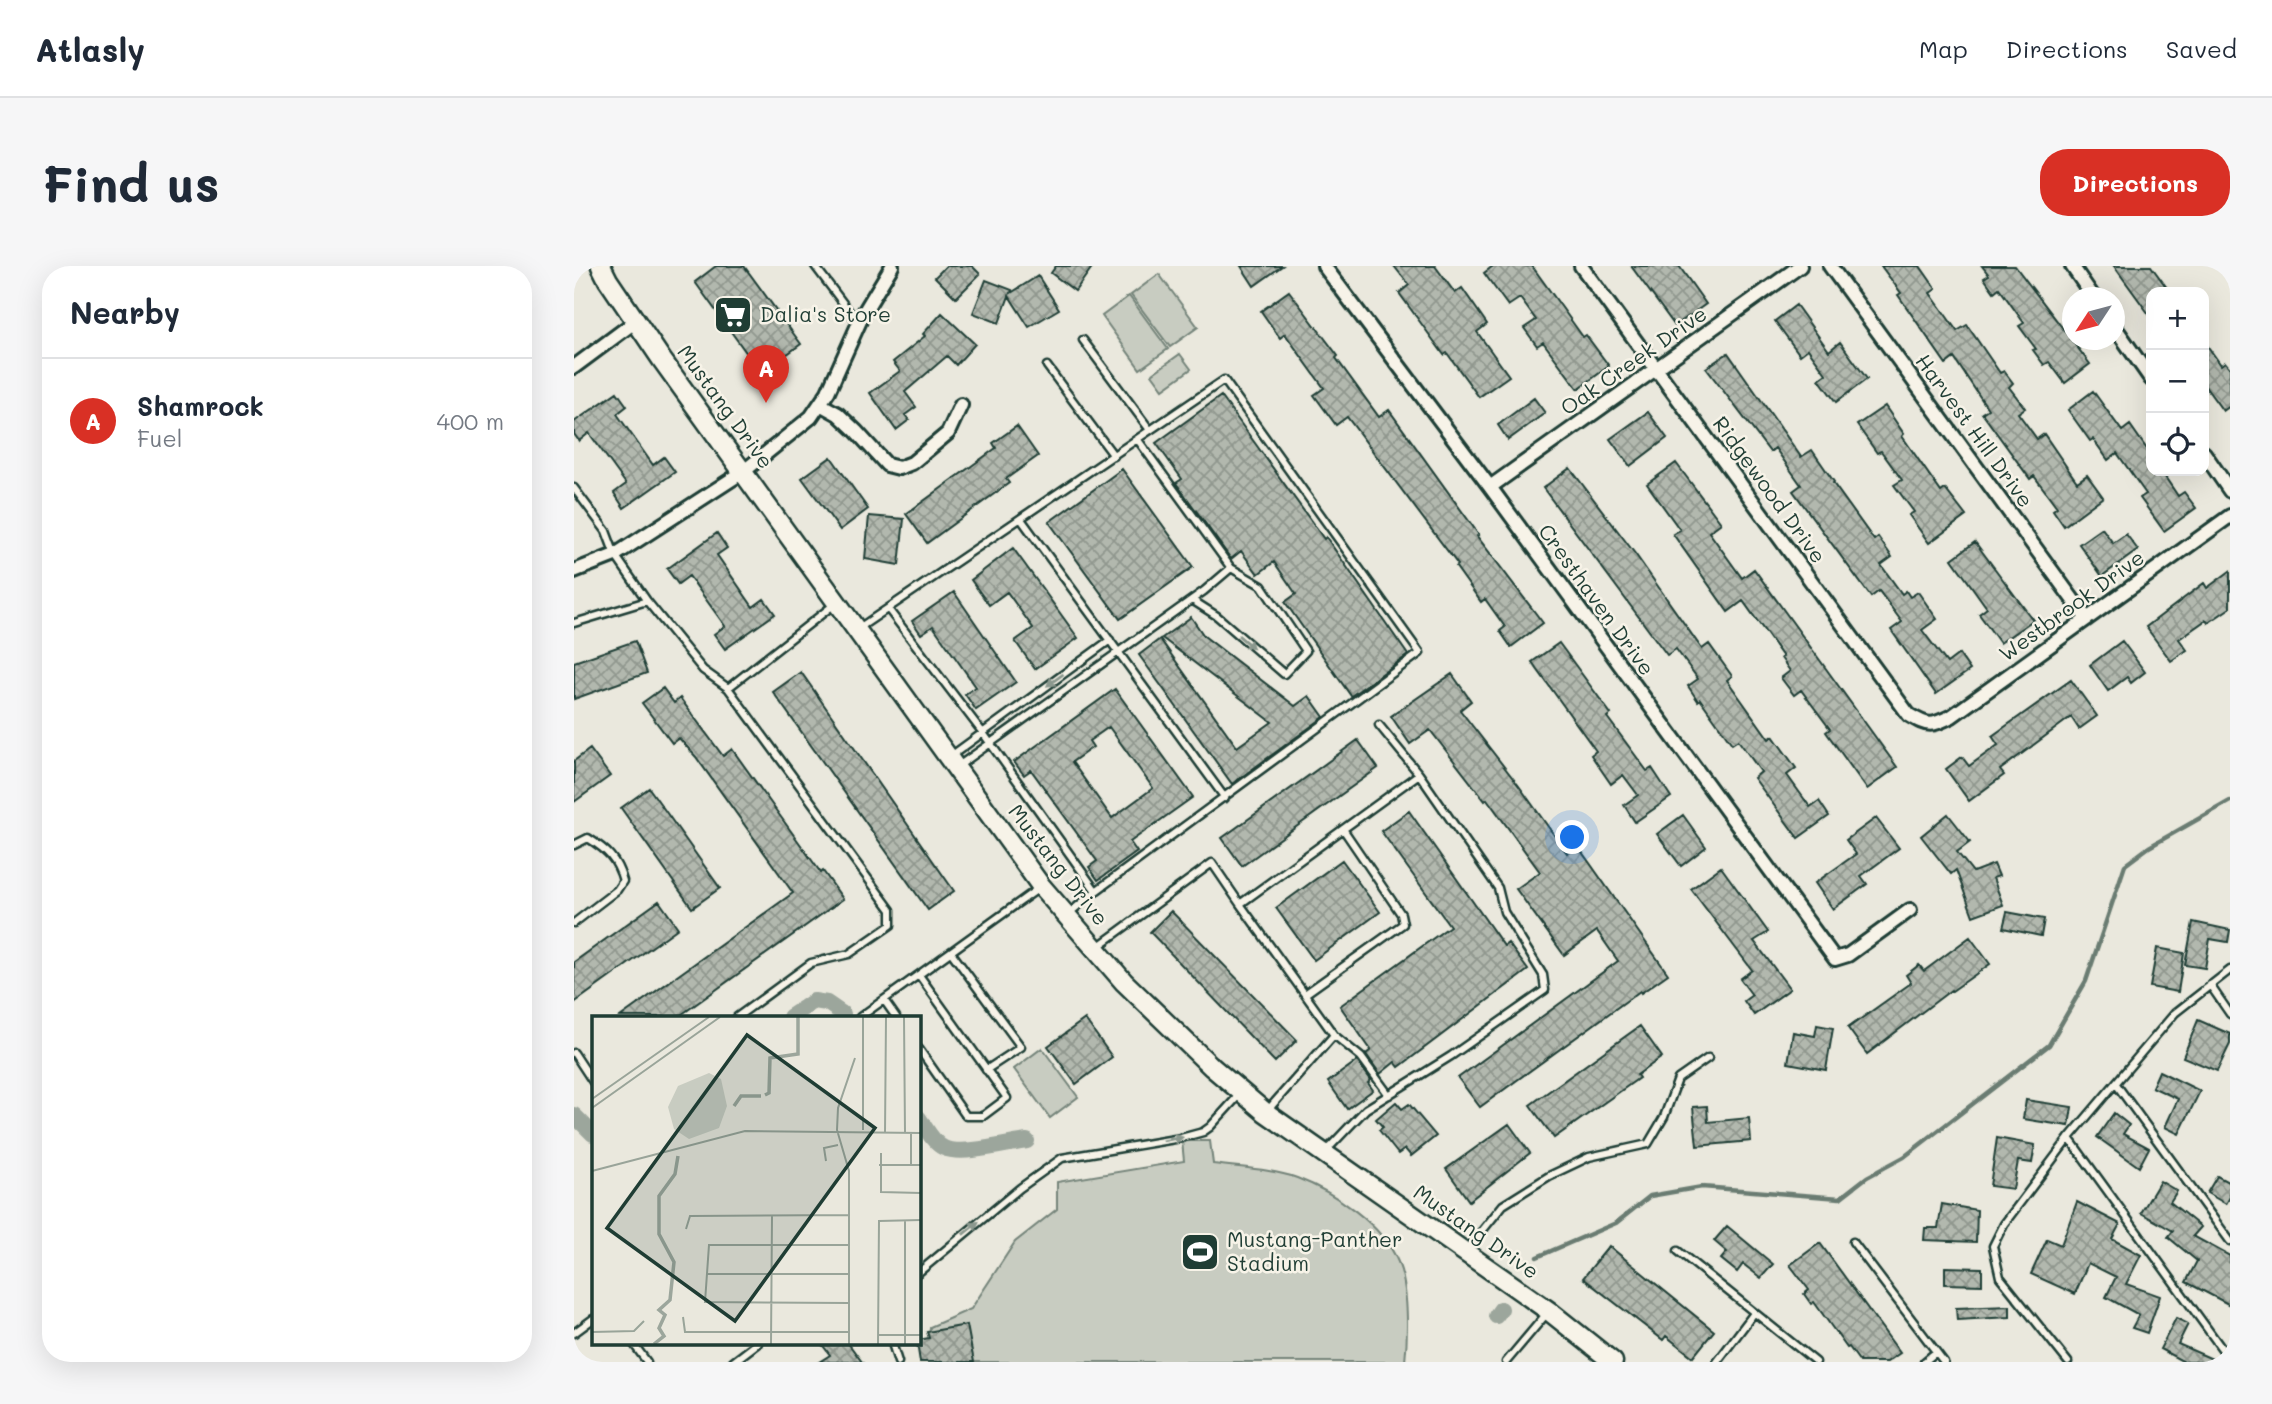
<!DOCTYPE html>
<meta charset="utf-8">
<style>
body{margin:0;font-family:Mali,sans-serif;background:#f6f6f7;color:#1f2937}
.controls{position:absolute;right:21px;top:21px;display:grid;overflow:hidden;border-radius:14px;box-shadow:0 7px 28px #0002}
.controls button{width:63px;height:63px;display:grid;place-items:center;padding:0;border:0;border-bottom:2px solid #e0e1e3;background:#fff;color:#1f2937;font:35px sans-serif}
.compass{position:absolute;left:1488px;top:21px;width:63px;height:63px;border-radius:50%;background:#fff;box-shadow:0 7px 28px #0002;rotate:234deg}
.you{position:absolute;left:999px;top:572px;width:24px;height:24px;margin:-18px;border:5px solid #fff;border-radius:50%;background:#1a73e8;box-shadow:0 0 0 10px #1a73e833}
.badge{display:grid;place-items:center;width:46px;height:46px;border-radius:50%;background:#d93025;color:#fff;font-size:23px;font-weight:700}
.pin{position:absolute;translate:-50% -58px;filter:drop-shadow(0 2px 4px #0008)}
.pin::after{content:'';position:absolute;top:37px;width:24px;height:21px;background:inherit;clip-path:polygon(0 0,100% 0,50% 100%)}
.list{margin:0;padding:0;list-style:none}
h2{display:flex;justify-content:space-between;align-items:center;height:91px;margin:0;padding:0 28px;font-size:30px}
h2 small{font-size:23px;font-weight:400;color:#747a83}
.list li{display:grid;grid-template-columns:46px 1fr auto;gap:21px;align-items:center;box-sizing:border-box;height:126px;padding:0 28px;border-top:2px solid #e0e1e3}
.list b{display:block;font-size:26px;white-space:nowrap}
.list p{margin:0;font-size:23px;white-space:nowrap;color:#747a83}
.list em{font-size:23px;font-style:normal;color:#747a83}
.icon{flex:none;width:38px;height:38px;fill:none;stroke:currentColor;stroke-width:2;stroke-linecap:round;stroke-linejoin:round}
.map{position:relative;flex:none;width:1656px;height:1096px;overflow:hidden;border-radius:28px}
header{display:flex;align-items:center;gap:42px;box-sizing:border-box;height:98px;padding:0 35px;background:#fff;border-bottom:2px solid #e0e1e3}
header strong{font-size:33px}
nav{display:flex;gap:38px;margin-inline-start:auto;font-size:24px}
.intro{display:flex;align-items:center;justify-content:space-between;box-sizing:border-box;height:168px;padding:0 42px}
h1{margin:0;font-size:49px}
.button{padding:18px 32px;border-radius:28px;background:#d93025;color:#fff;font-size:24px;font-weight:700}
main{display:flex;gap:42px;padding:0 42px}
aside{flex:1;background:#fff;border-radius:28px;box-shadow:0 7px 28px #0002}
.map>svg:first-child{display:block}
</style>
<header>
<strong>Atlasly</strong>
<nav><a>Map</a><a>Directions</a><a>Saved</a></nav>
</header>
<div class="intro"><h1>Find us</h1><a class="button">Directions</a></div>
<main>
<aside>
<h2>Nearby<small></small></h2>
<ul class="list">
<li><span class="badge">A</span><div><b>Shamrock</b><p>Fuel</p></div><em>400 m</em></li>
</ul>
</aside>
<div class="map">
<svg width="1656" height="1096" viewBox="0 0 1656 1096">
<defs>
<pattern id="building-cross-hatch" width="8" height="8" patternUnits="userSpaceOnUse" patternTransform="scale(1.75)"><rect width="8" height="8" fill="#b2b8ae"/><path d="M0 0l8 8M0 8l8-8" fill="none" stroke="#90978e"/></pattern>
</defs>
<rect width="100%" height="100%" fill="#eae8dd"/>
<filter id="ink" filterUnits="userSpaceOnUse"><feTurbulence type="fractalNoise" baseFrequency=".0143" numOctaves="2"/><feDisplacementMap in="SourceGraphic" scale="14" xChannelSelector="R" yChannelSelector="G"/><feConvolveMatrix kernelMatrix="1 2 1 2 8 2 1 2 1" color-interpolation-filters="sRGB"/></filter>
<g filter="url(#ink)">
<path fill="#c8ccc1" stroke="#74847a" stroke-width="2" d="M585,8L624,61L596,81L557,29Z
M555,30L594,83L566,103L528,50Z
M606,88L617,103L589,123L578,108Z
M468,782L504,831L476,852L440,803Z
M608,875H636L639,898C667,902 697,903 723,912C760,926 809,959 824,996C835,1022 834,1068 831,1096H358L355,1079L356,1061L397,1043L441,976L483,943V916L610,895Z"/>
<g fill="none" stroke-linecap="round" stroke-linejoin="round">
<path stroke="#6a7c72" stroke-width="4.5" d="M963,991L1042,957L1076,930L1128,921L1266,932L1293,911L1330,891L1475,779L1512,715L1551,599L1575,581L1656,535"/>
<path stroke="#9ca69c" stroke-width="16" d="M216,751L240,735L253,737L269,748
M0,849L19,868
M345,852C352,862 359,877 370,882C388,890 432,878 453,875
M922,1050L927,1043"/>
</g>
<path fill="url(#building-cross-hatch)" stroke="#1f3d34" stroke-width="2" fill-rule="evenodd" d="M142,0H170L227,78L187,107L121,16Z
M372,0H398L406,8L382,32L361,11Z
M482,0H519L501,25L477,7Z
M667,0H708L680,20Z
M820,0H861L881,27L888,22L913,58L903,66L935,110L905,131L873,87L870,89L825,27L835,19Z
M919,0H958L1009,71L1012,69L1035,100L1004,123L969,76L963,80L950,62L962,54L946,32L934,40L910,7Z
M1057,0H1105L1132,38L1101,60Z
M1307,0H1346L1362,23L1356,27L1383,65L1393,59L1426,107L1430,105L1439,117L1435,121L1451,142L1444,147L1463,173L1470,168L1503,216L1513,209L1529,231L1490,260L1479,244L1483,241L1460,210L1456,213L1408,147L1414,143L1380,92L1372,98L1324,29L1327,27Z
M1408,0H1441L1516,98L1491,117L1475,96L1470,99L1459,84L1462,83L1445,60L1450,57L1425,22L1420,26L1410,12L1415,9Z
M1540,0H1577L1596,26H1577V51Z
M464,10L485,43L455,61L435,30L425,57L399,47L412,14L438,24L437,27Z
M715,25L764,90L762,92L805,151L815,144L905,269L903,270L969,357L937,381L926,365L931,361L911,333L907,336L882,301L884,299L773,151L762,159L740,129L750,122L711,68L706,72L687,45Z
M1222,39L1255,85L1266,76L1293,113L1262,136L1245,113L1252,108L1234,83L1226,89L1201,55Z
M368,47L401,78L382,99L373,90L331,126L342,141L331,149L335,154L322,164L296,127L326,105L319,96L351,70L349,68Z
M1630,75L1647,99L1651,96L1656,102V140L1649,145L1630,119Z
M1154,87L1227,191L1238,184L1260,216L1259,217L1300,274L1304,271L1318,291L1307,299L1328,328L1332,325L1336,331L1344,326L1363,353L1348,364L1373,397L1385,388L1396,404L1362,428L1317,364L1328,356L1305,325L1297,331L1219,225L1227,219L1201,182L1196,186L1132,102Z
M1519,125L1548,165L1556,159L1577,189V205H1587L1604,230L1610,226L1622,242L1590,265L1566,232L1572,228L1543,187L1534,194L1519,173L1516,175L1494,144Z
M43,126L53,140L43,148L79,199L90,191L101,206L50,242L40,227L52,218L15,167L5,175L0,168V156Z
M647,130L750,273L752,271L834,389L777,430L711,336L722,328L700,296L684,308L667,285L657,293L602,217L608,213L582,177Z
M960,132L971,147L934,174L924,159Z
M1311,140L1330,168L1328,170L1367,226L1371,223L1392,250L1355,277L1335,249L1340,246L1320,219L1328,214L1307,185L1303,187L1283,159Z
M1074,146L1093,172L1056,200L1036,173Z
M443,160L464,190L432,213L435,217L353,277L332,248L422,182L419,177Z
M257,191L294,243L266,264L228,212Z
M1102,197L1147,257L1135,266L1168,312L1180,303L1323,501L1293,523L1252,466L1256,463L1227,424L1220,429L1207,412L1216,405L1207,392L1209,391L1169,335L1154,346L1099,268L1106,264L1073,218Z
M996,202L1062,289L1128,383L1135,378L1158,410L1153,414L1195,473L1199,470L1222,502L1213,509L1236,541L1245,535L1255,550L1224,572L1180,512L1187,506L1164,474L1158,478L1126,433L1124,435L1114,420L1124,413L1102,383L1093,389L969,222Z
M548,203L619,301L546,353L475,256Z
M295,250L330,253L325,299L291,293Z
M1528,262L1539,277L1552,268L1564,284L1528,310L1505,278Z
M143,267L153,282L143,289L179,341L190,333L201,348L151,383L140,368L151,360L115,310L104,318L93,303Z
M1401,276L1459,354L1426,377L1405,348L1413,342L1378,293Z
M439,282L504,372L461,403L441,375L459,362L433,326L415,339L397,314Z
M1656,305V342L1634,357L1632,354L1605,373L1613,384L1597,395L1572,361L1630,317L1633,322Z
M380,326L442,416L402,444L391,428L402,421L359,360L347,368L338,355Z
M617,351L630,370L721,440L735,430L750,451L658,518L565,389L586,373L663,481L698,456L588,372Z
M61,375L73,407L0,433V396Z
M1548,375L1571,406L1557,417L1553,411L1534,425L1516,399Z
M985,377L1037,448L1033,451L1073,505L1078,502L1097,531L1061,556L1050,539L1064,529L1049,509L1037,518L1017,489L1022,485L958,396Z
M227,406L380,625L354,644L199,426Z
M878,408L897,435L886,444L945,520L993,587L1003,579L1094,708L1067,727L1066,725L906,841L884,812L1044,695L1023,665L990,689L942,623L966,606L913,533L911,535L856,464L836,478L817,450Z
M1497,414L1523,450L1505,463L1497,451L1426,504L1430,509L1395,535L1372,503L1388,491L1395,500L1424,479L1418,470Z
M89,422L100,437L106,432L149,490L158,483L247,607L249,605L269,633L104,751H46L219,627L122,491L105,472L98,477L68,437Z
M541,423L619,531L556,576L563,586L524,614L515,601L523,595L457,504L450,509L440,496ZM535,461L579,522L538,552L498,496L519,481L515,475Z
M784,474L804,502L668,600L648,572Z
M16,483L36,510L0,536V495Z
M75,522L146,622L118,642L47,542Z
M835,545L930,680L934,677L954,704L825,801L821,796L806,808L792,788L797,784L766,740L876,660L807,565Z
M1374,548L1396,576L1383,586L1399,606L1420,598L1425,610L1419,612L1429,639L1399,650L1382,604L1377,608L1347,570Z
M1109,549L1132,581L1107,600L1083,568Z
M1302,552L1325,582L1287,610L1293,618L1259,643L1241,617L1282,588L1272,574Z
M768,594L806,646L740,694L702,642Z
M1147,601L1194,666L1180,675L1216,723L1180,749L1170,735L1178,729L1166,713L1178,704L1117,623Z
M85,635L104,662L0,737V696Z
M597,645L723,774L701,796L576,666Z
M1433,646L1470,653L1467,670L1429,662Z
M1619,656L1656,664L1654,676L1636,673L1631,702L1611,699Z
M1396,671L1416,698L1378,725L1377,724L1293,788L1274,762L1337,717L1332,709L1345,699L1350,705Z
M1583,682L1610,687L1604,726L1576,721Z
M511,753L538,791L502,818L474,780Z
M1624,754L1656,768V778L1643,805L1609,791Z
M1243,759L1259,762L1252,804L1214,797L1219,766L1241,770Z
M1066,760L1088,791L1063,809L1065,812L980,872L956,839Z
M783,795L797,814L794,817L799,824L773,843L754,816Z
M1585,805L1626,825L1605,868L1591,861L1604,833L1578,821Z
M1452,834L1498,841L1495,860L1449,853Z
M822,836L828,843L835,838L862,870L837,890L831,883L824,888L805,864L809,861L802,853Z
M1133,840L1134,856L1175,852L1177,875L1123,880L1119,841Z
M1540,847L1555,859L1549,868L1575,882L1565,901L1523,871Z
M935,858L956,887L895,935L872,903Z
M1423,872L1461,879L1458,897L1444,895L1439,923L1416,920Z
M1643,910L1656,917V931L1652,938L1633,927Z
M1586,915L1603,925L1596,936L1627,961L1619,970L1656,990V1039L1612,1016L1623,995L1594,971L1599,965L1567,947Z
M1503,936L1546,958L1538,973L1567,989L1552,1018L1586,1030L1573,1067L1558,1062L1565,1049L1532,1031L1542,1011L1514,997L1501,1028L1457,1008L1473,973L1487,979Z
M1368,938L1403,944L1402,976L1350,974L1351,962H1364Z
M1153,960L1199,998L1187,1012L1169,998L1163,1006L1147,993L1153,986L1140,975Z
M1246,977L1326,1087L1313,1096H1286L1275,1081L1273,1082L1240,1036L1237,1038L1230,1028L1235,1024L1216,999Z
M1035,980L1140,1065L1119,1091L1092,1070L1089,1074L1009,1012Z
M1371,1001L1408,1002V1019L1371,1018Z
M1436,1040V1051L1383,1054L1382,1042Z
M1602,1052L1614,1058L1604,1078L1645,1096H1610L1586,1083Z
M393,1059L400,1096H346L343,1077L345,1074L355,1072L353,1066Z
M247,1077H274L288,1096H245L256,1089Z"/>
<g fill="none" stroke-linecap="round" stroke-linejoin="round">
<defs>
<path id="service" d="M241,0L284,57
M509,74L576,164
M473,100L540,190
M0,222L32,265L41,289L73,335L129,404L154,422L317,644V659L275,688L237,697L163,751
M447,253L651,532
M618,334L643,350L710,408L732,385L688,320L657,302
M314,343L409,467L522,625
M0,357L73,335
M285,362L650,114L846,387L522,625L493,649
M154,422L262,337
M805,459L845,508
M377,490L536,374
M383,501L630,325L657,302L564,174
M0,579L14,572C33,584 43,593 49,615L43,624L0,657
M522,682L638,597L666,638
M377,686L447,781L412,804
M345,709L433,832L409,850H392L345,783
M1636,719L1656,748
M731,728L829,658L827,648L769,563
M310,734L322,751
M286,751L465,622
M0,787L19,816
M1542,818L1656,975
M693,845L760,769
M1495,872L1656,1094
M751,886L792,843L877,790L971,724L969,709L930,646L924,622L845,508L666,638L760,769L787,791L815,829
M1279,976L1370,1096
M892,985L929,939L975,910L1015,891L1074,878L1090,851L1104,813L1134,792
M1104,985L1242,1096
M345,1006L446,922L488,892L607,872L629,866L636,861L666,828
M0,1067L19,1053
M59,1077L73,1096
M318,1077L324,1096
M159,1096L184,1077
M932,1096L974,1046
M1143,1096L1180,1047
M1350,1096L1362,1086
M1494,1096L1426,1011L1419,980L1430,958L1495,872L1601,747L1656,704"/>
<path id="minor" d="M750,0L916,221L1261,693L1274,689L1336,644
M1007,0L1335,449C1355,461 1357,460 1378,450L1656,250
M1256,0L1513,353
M1498,0L1520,32
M1540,60L1577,113
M0,101L62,55
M246,138L264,148L282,165L313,199L325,202L338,197L374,167L387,139
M1630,187L1656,225
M916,221L1226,0
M0,305L41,289L169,206L237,151L254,126L289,48L318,0"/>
<path id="secondary" d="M27,0L34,14L88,94L467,620L550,716L638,801L691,846L975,1045L1039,1096"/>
</defs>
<use href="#service" stroke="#1f3d34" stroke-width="11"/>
<use href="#minor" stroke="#1f3d34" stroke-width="18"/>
<use href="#secondary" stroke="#1f3d34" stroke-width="23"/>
<use href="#service" stroke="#f7f3e8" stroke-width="6"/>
<use href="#minor" stroke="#f7f3e8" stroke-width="12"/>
<use href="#secondary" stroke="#f7f3e8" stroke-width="18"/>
</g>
<defs><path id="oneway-solid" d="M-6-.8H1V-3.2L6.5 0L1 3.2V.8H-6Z" transform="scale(1.75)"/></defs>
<g fill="#8b988e">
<use href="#oneway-solid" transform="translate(672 376) rotate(41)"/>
<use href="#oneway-solid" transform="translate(481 414) rotate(144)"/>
<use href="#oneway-solid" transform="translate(599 873) rotate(-10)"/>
<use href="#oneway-solid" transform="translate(397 962) rotate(-39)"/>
</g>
</g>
<defs>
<symbol id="supermarket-square" viewBox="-11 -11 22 22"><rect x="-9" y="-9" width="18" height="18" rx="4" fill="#1f3d34" stroke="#f7f3e8"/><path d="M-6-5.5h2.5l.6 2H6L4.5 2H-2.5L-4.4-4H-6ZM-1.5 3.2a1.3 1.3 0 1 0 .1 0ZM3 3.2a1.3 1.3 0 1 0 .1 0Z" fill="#fff"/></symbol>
<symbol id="stadium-square" viewBox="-11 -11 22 22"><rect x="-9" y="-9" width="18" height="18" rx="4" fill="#1f3d34" stroke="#f7f3e8"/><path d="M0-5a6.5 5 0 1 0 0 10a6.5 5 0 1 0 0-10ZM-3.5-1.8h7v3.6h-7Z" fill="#fff"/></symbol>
</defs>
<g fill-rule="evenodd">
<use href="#supermarket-square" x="137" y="27" width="44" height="44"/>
<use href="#stadium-square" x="604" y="964" width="44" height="44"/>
</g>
<g text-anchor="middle" stroke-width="5" stroke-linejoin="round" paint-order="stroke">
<g font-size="21" fill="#1f3d34" stroke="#f7f3e8" text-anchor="start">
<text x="186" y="56">Dalia's Store</text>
<text x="653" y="981">Mustang-Panther<tspan x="653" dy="24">Stadium</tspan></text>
</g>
<g font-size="21" fill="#1f3d34" stroke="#f7f3e8">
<text transform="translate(1060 95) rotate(-35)" y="7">Oak Creek Drive</text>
<text transform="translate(151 141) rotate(54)" y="7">Mustang Drive</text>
<text transform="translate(1400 165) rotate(54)" y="7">Harvest Hill Drive</text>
<text transform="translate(1195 224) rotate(54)" y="7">Ridgewood Drive</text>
<text transform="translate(1022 334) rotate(54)" y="7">Cresthaven Drive</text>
<text transform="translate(1498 340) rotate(-36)" y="7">Westbrook Drive</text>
<text transform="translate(484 599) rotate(52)" y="7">Mustang Drive</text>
<text transform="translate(902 966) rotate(35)" y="7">Mustang Drive</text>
</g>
</g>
<g transform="translate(18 750)">
<rect width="329" height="329" fill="#eae8dd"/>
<path d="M117,57L129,63L135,90L127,112L97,123L82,113L76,91L86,70Z" fill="#c8ccc1"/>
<path fill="none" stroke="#9ca69c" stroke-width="3.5" d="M173,79L177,77L178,42L206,38V1M142,90L149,80H169M62,328L72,320L67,312L73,299L67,294L78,284L82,246L67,218V180L83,158L86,140"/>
<path fill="none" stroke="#99a499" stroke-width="2" d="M312,1L313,117M0,83L117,1M0,92L128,1M271,114V1M293,117L294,1M319,117V149M289,137V176L329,177M234,145L232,132L246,129M287,149H329M0,155L153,115L329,117M94,213L98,200L257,199M257,229H117L113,286L257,287M114,258H257M91,301L93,316H257M0,316L42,315L52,305M286,319H329M179,328L180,200M257,328V155L245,114L246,92L263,42M286,328L287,205L329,204M313,328V204"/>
<path fill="#1f3d34" fill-opacity="0.15" stroke="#1f3d34" stroke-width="3.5" d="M155,19L283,112L143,305L15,212Z"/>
<rect width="329" height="329" fill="none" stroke="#1f3d34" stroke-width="3.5"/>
</g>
</svg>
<div class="controls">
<button>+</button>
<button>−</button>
<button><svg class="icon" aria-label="locate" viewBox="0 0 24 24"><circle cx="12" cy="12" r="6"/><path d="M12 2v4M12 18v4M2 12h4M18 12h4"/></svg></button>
</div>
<svg class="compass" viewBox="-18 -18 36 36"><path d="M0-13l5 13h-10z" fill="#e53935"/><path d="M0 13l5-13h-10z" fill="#747a83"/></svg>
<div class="you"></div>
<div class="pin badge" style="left:192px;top:137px">A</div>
</div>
</main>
